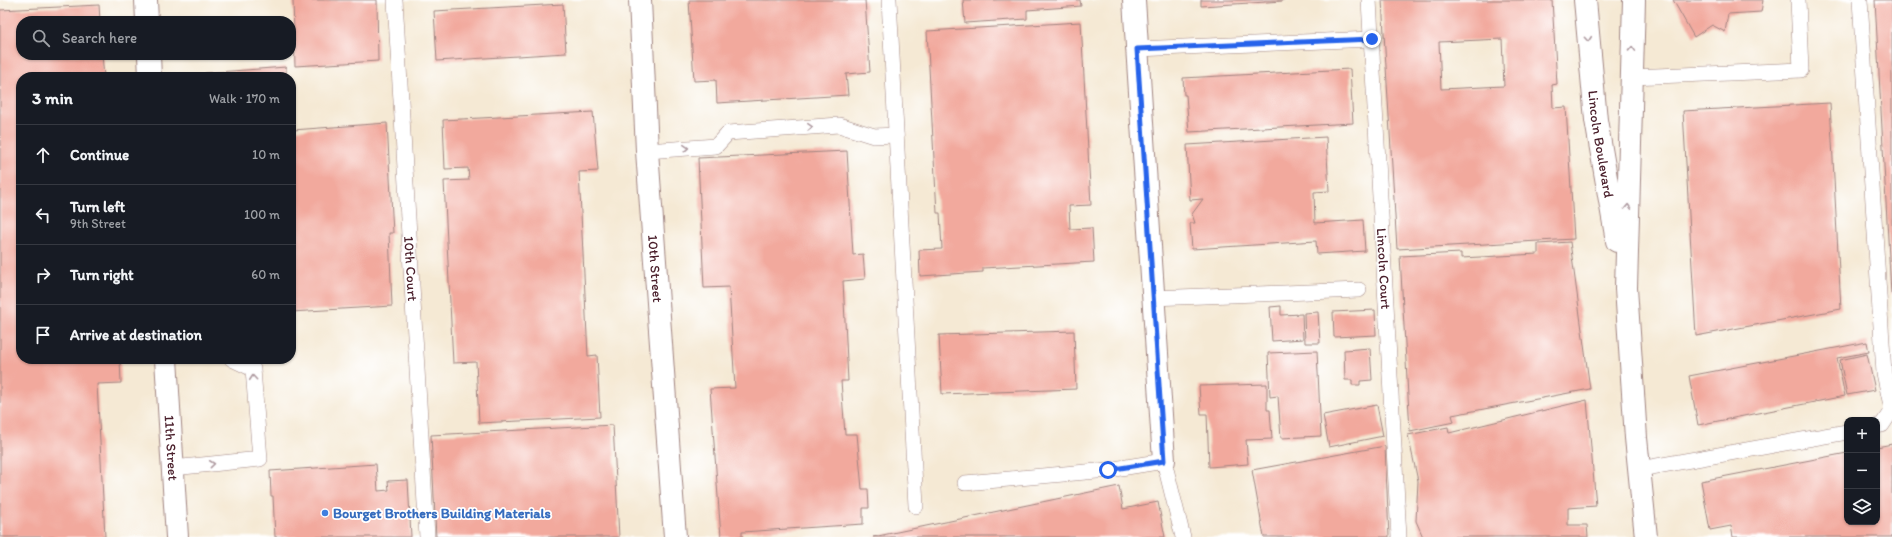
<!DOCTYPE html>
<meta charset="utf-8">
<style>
body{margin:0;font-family:Itim,sans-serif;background:#242831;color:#f1f3f6}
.controls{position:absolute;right:12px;bottom:12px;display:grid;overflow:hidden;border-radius:8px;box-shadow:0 1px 3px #0004}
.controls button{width:36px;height:36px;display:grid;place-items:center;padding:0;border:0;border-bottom:1px solid #363941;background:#171b24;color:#f1f3f6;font:20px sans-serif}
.stop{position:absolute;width:12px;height:12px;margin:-9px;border:3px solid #2563eb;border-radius:50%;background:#fff}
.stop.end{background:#2563eb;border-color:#fff;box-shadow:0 1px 4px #0008}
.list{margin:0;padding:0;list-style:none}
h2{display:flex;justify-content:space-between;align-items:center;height:52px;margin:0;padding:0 16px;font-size:17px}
h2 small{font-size:13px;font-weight:400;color:#9ea1a6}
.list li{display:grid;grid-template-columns:26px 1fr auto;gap:12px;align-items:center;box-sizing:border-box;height:60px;padding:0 16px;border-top:1px solid #363941}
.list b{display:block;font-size:15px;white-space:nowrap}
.list p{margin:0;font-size:13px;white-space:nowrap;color:#9ea1a6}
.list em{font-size:13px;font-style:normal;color:#9ea1a6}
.icon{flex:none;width:22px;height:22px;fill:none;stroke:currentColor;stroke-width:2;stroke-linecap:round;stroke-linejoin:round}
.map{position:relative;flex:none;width:1892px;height:537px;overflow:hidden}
.search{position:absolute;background:#171b24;box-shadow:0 1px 3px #0004;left:16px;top:16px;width:280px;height:44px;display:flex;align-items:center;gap:10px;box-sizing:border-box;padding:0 14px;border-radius:16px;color:#9ea1a6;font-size:15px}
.panel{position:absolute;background:#171b24;box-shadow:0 1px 3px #0004;left:16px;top:72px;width:280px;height:292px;border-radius:16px}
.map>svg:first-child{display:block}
</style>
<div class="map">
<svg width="1892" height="537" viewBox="0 0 1892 537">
<rect width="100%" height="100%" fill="#fff"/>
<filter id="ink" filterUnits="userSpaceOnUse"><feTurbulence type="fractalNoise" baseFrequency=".025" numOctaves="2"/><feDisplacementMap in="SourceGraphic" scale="8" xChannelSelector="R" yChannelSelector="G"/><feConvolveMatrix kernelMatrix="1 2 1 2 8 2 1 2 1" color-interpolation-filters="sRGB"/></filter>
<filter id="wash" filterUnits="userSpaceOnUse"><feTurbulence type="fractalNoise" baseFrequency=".012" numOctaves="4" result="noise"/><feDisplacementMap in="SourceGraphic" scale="16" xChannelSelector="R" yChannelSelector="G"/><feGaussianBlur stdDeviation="0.9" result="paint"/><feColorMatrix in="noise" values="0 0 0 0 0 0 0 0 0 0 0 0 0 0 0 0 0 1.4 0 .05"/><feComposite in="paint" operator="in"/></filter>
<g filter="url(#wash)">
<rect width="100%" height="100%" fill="#f5e9d4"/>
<g id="blocks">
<path fill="#f2a99d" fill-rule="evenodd" d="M293,0H377L378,61L295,66Z
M689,0H865L870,72L846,74L848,95L717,103L716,80L694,81Z
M963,0H1080L1081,6L1027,10V19L965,23Z
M1201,0H1283V1L1201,6Z
M1382,0H1552L1557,84L1552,85L1553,108L1566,107L1574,239L1397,249ZM1502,39L1504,86L1441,89L1439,42Z
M1673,0H1763L1761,12L1728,14L1725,32L1712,25L1694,37Z
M1875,0H1892V294H1891Z
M563,4L566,53L437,61L434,11Z
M99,5L100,21H21V55H102L104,77H21V359H120L121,383L97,384L105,537H0V10Z
M1081,22L1091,205L1069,206L1070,229L1092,228L1094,262L983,268V272L920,276L919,250L942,249L940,213H937L927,31Z
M286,67V77H205V73Z
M1350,69L1353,123L1189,132L1186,95H1184L1183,78Z
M1830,103L1841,309L1696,336L1683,111Z
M593,112L598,171L579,172L588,356L597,355L600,417L479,423L476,362L453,363L444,181L469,180L468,168L445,169L443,120Z
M387,123L393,233H389L392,306L291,312V160H293V130Z
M1326,137L1329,191L1314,192L1315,223L1363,220L1365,251L1317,254L1316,241L1192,249L1190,223H1195L1192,214L1203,199L1190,200L1187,145Z
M847,151L853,255L863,254L865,279L843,281L848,381H841L845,434H857L862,489H868L869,508H863V524L742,532V537H721L710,389L735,388L729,287L704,288L698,158Z
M1570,242L1590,389L1452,415L1454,422L1410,431L1400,256L1461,253V258L1538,254V244Z
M1281,306V315L1302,314L1303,339L1272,341L1270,307Z
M1375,310L1376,335L1334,337L1333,312Z
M1318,312L1320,343H1305L1304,313Z
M1074,331L1076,389L942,394L939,335Z
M1867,342L1869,352L1837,358L1845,396L1698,425L1689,376Z
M1370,348L1372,380L1360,381V385H1352V380H1345L1344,350Z
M1317,351L1321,436L1281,438L1278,396L1270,397L1268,353Z
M1867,354L1875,390L1847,395L1840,360Z
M1267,384V410H1270L1272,439L1246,440L1248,464L1209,467L1207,414H1201L1199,386Z
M1587,400L1596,506L1568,508V525H1587L1588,537H1423L1416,521L1418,481L1408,435L1448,427L1449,433Z
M1377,405L1383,436L1329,447L1323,415Z
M613,425L619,537H436L431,435Z
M1892,444V537H1733L1731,526L1710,530L1701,481L1847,453V522H1877V447Z
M1385,446L1389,537H1264L1252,470Z
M376,464L378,491L389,490L388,481L408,480L411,537H275L273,496H271L270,471Z
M1119,486L1123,509L1158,502L1165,537H873Z"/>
</g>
</g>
<g filter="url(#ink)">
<use href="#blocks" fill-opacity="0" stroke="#a08480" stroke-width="1"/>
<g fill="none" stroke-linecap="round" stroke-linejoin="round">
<defs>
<g id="service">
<path id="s1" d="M395,0L427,537"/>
<path d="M889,0L916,506"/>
<path id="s2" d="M1369,0L1399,537"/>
<path d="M1860,0L1884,373L1892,410L1882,425L1877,426"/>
<path d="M1137,49L1372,39"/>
<path d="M1631,77L1801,70L1798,0"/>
<path d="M647,151L716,146L728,133L839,125L874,136L896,135"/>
<path d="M1152,298L1359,290"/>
<path d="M173,468L260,459L253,369L232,359"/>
<path d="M1640,469L1847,432"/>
<path d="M965,483L1108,470L1164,461L1183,537"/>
</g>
<g id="minor">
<path id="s3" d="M640,0L647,151L675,537"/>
<path d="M1134,0L1164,461"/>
</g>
<g id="tertiary">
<path d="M146,0L147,21"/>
<path d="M149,55L150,77"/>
<path id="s4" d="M166,359L177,537"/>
</g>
<g id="primary">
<path id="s5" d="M1585,0L1596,120L1617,241"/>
<path d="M1634,0L1626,288L1636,438L1646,537"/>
</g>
</defs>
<use href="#service" stroke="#a08480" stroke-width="16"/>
<use href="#minor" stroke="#a08480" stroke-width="24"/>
<use href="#tertiary" stroke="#a08480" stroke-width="24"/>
<use href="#primary" stroke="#a08480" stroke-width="24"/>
<use href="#service" stroke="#fff" stroke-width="15"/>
<use href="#minor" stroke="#fff" stroke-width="22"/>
<use href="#tertiary" stroke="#fff" stroke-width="22"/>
<use href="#primary" stroke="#fff" stroke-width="22"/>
</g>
<defs><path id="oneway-chevron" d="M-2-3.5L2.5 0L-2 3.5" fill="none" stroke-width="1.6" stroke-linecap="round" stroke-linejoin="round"/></defs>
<g stroke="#ae9aa0">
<use href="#oneway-chevron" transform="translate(1588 39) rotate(85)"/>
<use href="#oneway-chevron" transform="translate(1632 49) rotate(-88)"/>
<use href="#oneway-chevron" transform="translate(810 127) rotate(-4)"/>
<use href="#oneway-chevron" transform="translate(686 148) rotate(-4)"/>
<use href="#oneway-chevron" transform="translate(1628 207) rotate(-88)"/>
<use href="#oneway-chevron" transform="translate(253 378) rotate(-95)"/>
<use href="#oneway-chevron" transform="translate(212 464) rotate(-6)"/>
</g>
</g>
<g fill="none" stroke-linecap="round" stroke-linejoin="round" filter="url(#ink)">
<path stroke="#2563eb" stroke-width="5" d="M1108,470L1164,461L1137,49L1372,39"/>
</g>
<circle fill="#3f7fe0" stroke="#fff" stroke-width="1.5" cx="325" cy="513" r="4"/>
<g text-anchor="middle" stroke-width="3.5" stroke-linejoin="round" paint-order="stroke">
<g font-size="14" fill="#4a1f2b" stroke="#fff">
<text dy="5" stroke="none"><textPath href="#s5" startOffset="145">Lincoln Boulevard</textPath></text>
<text dy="5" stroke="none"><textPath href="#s1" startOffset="269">10th Court</textPath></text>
<text dy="5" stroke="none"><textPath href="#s2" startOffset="269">Lincoln Court</textPath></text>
<text dy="5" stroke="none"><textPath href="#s3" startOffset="269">10th Street</textPath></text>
<text dy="5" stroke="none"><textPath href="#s4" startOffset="89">11th Street</textPath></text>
</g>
<g font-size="14" font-weight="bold" fill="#366cbe" stroke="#fff" text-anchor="start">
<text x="333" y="518">Bourget Brothers Building Materials</text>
</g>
</g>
</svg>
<div class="controls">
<button>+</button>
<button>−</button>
<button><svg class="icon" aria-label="layers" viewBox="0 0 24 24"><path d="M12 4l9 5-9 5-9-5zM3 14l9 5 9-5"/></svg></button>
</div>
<div class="stop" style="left:1108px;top:470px"></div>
<div class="stop end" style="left:1372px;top:39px"></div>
<div class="search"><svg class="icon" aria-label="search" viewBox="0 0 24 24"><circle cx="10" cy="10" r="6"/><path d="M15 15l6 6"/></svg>Search here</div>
<section class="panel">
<h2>3 min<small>Walk · 170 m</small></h2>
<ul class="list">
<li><svg class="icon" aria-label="ahead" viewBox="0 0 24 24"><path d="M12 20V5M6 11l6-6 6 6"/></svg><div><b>Continue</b></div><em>10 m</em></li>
<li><svg class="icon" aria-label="left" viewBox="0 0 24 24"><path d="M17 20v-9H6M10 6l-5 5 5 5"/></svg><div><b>Turn left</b><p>9th Street</p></div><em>100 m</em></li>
<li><svg class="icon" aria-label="right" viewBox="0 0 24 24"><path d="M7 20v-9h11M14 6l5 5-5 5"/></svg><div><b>Turn right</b></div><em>60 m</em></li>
<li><svg class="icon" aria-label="arrive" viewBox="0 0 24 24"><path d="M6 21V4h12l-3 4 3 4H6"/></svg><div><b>Arrive at destination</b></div></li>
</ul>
</section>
</div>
